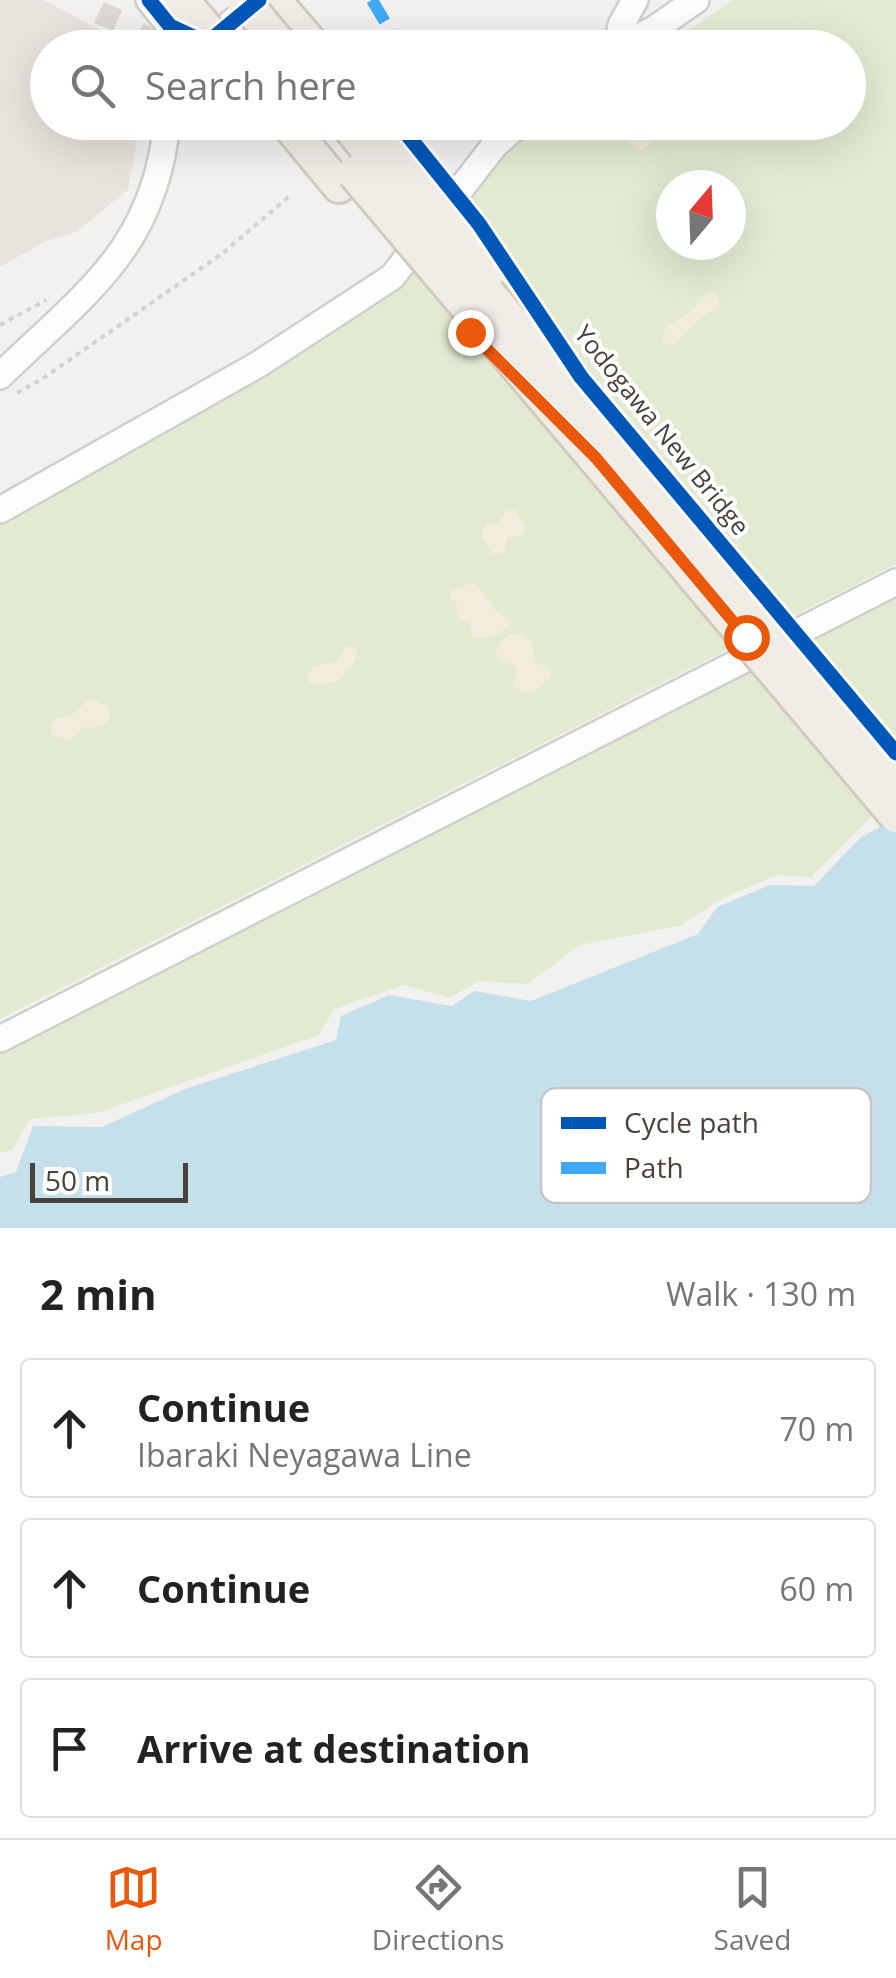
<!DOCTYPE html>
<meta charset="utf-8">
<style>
body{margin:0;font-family:"Open Sans",sans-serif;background:#f2f2f2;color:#222}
.compass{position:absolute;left:656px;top:170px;width:90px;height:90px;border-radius:50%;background:#fff;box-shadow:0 10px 40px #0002;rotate:19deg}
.scale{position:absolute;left:30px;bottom:25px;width:158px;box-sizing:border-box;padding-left:10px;border:5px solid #49423b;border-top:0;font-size:28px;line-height:35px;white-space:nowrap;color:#49423b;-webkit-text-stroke:8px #fff;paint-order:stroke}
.stop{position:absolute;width:30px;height:30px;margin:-22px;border:8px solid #ea580c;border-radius:50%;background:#fff}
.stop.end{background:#ea580c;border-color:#fff;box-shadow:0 2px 10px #0008}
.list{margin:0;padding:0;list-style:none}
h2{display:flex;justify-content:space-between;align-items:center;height:130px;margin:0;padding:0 40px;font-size:42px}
h2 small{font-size:32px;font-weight:400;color:#767676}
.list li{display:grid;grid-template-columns:65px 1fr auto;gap:30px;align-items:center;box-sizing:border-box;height:140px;margin:0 20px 20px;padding:0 20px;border:2px solid #e0e0e0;border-radius:10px}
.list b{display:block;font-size:38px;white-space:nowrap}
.list p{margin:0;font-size:32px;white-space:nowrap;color:#767676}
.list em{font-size:32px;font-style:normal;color:#767676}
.icon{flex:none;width:55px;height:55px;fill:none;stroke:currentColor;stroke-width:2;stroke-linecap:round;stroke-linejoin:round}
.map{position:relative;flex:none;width:896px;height:1228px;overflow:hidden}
.search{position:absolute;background:#fff;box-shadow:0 10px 40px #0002;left:30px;right:30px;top:30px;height:110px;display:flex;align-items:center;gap:25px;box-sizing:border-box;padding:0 35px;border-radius:55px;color:#767676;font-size:38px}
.sheet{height:610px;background:#fff}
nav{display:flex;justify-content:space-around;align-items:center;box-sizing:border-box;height:140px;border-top:2px solid #e0e0e0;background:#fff;font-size:28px;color:#767676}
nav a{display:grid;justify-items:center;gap:5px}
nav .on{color:#ea580c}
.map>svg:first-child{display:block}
</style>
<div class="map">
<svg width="896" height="1228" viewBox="0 0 896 1228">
<rect width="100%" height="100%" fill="#f3f1ef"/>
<path fill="#e8e3dc" d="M0,0H43L133,47L48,48V122L140,123L128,190L76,232L44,242L0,267Z"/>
<path fill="#e2ead2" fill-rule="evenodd" d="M733,0H896V564L0,1019V518L286,363L393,287L497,157L540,123L848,122V48L646,47L694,27ZM671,185H731V245H671Z
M896,592V804L871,817L811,877L777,875L723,898L679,926L580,945L528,984L479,981L449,998L404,985L334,1009L319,1035L97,1113L30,1119L13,1150L0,1153V1049Z"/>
<path fill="#f3ecdd" d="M603,122H670L671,123L664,137L653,141L642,150L619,136L603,132Z
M708,292H713L719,300V306L695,322L678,342L670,345L662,341L666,327L689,313Z
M507,509L515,510L526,528L521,536L507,537L505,553L492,554L481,535L487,523L497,524Z
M474,582C490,596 486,608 512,621C505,635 488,639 473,638L470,623L458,619L457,604L450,597L451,591Z
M514,633L531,641L535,661L550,669L551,676L535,690L524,693L515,687L513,681L518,670L515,665L497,659C494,645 502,639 514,633Z
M346,646L355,647L358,652C349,675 333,690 308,683L307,676L313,666L336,662Z
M95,700L107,706L111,713L107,723L93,728L84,727L70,740L51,736V726L57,718C78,714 73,715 86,701Z"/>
<path fill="#c5e0eb" d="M896,818V1228H0V1177L16,1172L33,1126L102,1127L185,1089L336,1040L341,1016L389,995L452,1006L474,991L531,1001L698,934L717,907L770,885L814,886L860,838Z"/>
<path fill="#dbd8d6" d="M104,2L122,10L113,31L94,23Z
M144,23L168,38L163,48H144L133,41Z"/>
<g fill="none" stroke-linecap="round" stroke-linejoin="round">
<defs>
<path id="minor" d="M149,0L170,26L207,43L259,0
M617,47L621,25L635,0
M616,48L653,30L696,0
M0,376C84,294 155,249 167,122
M0,510L259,364L392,277L494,146L521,122
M0,1039L896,582"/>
<path id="major" d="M274,0L315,48
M286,122L339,186
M345,122L372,155"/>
</defs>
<use href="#minor" stroke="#d1cfcc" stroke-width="30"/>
<use href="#major" stroke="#d3cabf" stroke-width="38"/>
<path stroke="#d2d1cd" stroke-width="4" stroke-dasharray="5 5" stroke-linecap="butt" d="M391,32L400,48
M0,325L46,300
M17,393L42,379L223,253L291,195"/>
<use href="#minor" stroke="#fdfdfd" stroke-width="25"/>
<use href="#major" stroke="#f0ede7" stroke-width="32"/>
<defs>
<path id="major-bridge" d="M182,0L223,48
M243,0L283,48
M391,138L493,268
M372,155L896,778
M354,173L896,816"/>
</defs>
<use href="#major-bridge" stroke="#d3cabf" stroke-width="38" stroke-linecap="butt"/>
<use href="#major-bridge" stroke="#f0ede7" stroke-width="32"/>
<path stroke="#3fa9f5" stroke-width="12" stroke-dasharray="25 12" stroke-linecap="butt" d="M372,0L391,32"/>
<defs>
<path id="cycleway" d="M149,0L170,26L207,43L259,0
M397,122L479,224L581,377L896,753"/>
</defs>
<use href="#cycleway" stroke="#fff" stroke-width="21"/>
<use href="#cycleway" stroke="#0057b8" stroke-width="15"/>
</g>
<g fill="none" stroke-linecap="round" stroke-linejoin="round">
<path stroke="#ea580c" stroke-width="12" d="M470,332L596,458L746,637"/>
</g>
<g text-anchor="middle" stroke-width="8" stroke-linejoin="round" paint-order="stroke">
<g font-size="25" fill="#49423b" stroke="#fff">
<text transform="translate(662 430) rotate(51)" y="9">Yodogawa New Bridge</text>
</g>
</g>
<rect x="541" y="1088" width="330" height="115" rx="15" fill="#fff" stroke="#c8c6c4" stroke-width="2.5"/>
<rect x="561" y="1117" width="45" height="12" fill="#0057b8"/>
<rect x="561" y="1162" width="45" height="12" fill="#3fa9f5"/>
<g font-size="28" fill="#49423b">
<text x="624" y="1133">Cycle path</text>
<text x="624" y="1178">Path</text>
</g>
</svg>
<svg class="compass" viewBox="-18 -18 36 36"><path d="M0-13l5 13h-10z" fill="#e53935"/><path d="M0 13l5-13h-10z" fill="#767676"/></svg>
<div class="scale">50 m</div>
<div class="stop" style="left:746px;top:637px"></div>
<div class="stop end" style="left:470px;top:332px"></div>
<div class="search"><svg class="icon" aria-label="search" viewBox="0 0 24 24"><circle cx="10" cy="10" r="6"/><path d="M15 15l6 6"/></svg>Search here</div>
</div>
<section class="sheet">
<h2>2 min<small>Walk · 130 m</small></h2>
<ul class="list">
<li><svg class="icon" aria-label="ahead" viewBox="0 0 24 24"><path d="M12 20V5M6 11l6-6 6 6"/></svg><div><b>Continue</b><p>Ibaraki Neyagawa Line</p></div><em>70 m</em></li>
<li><svg class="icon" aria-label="ahead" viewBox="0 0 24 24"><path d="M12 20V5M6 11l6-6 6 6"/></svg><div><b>Continue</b></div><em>60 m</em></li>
<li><svg class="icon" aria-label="arrive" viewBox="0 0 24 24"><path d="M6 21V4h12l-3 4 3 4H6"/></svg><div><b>Arrive at destination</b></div></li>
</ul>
</section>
<nav>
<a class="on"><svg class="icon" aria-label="map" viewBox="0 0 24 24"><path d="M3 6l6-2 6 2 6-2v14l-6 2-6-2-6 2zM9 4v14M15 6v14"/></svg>Map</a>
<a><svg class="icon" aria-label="directions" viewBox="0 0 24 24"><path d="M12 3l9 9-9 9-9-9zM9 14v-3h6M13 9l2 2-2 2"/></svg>Directions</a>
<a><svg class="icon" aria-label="saved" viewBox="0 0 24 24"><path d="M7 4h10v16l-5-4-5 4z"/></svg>Saved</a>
</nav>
